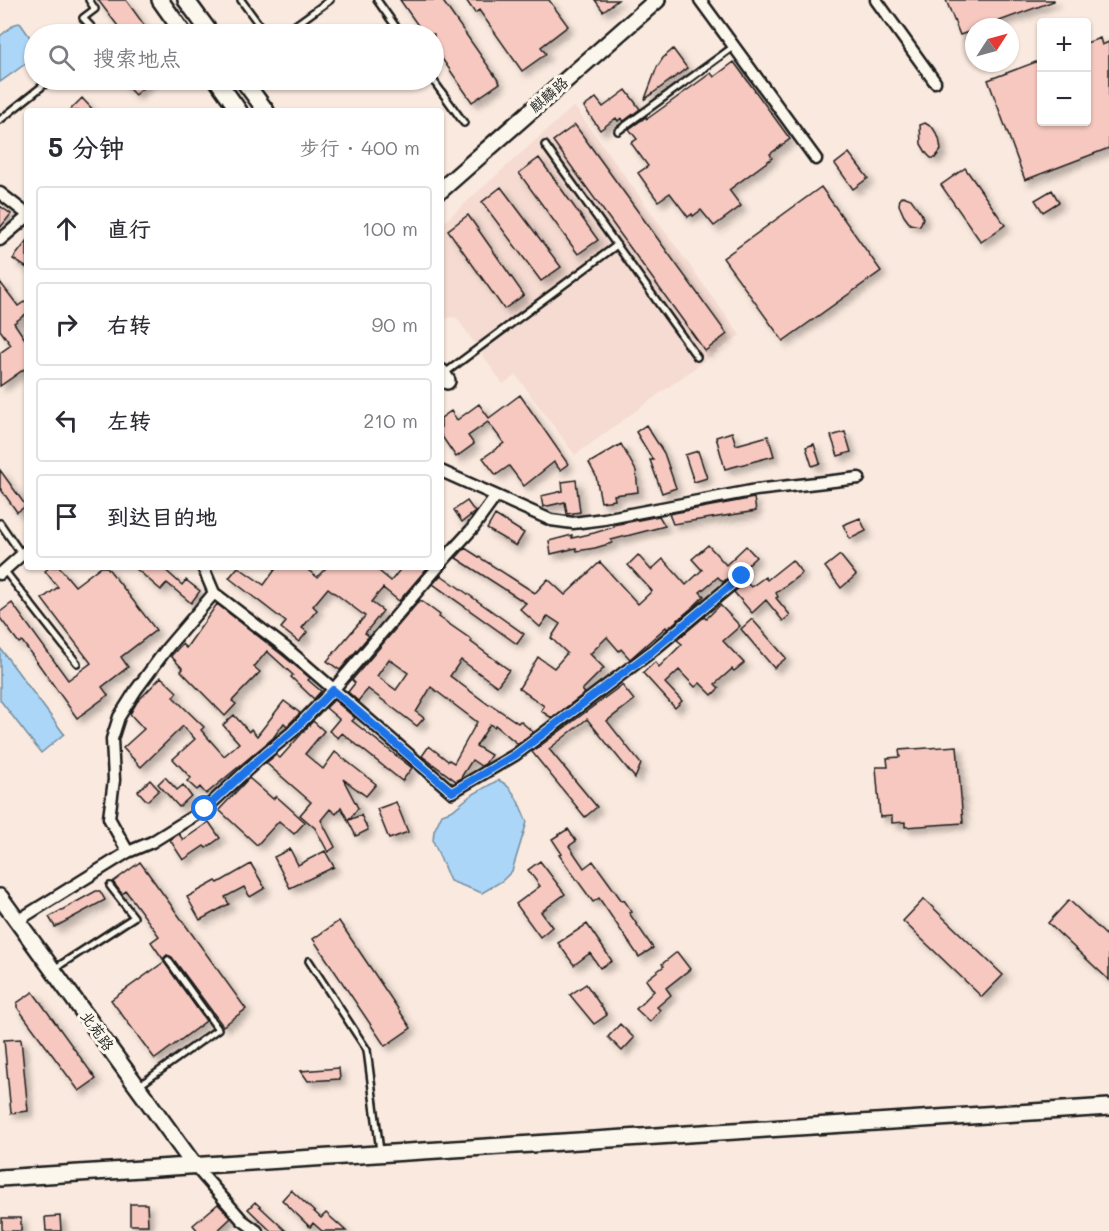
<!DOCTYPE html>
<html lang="zh">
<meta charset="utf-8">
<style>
body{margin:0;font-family:Mali,"LXGW WenKai TC",sans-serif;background:#f2f2f3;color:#2b2b33}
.controls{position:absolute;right:18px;top:18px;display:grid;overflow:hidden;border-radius:6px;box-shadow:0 2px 4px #0004}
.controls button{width:54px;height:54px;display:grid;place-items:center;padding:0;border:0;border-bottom:2px solid #e1e1e2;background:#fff;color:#2b2b33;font:30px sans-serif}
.compass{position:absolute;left:965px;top:18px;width:54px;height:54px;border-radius:50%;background:#fff;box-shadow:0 2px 4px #0004;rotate:54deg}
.stop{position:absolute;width:18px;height:18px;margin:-14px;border:4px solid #1a73e8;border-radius:50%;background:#fff}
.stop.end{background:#1a73e8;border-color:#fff;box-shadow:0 2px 6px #0008}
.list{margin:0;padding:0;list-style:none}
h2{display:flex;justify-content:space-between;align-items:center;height:78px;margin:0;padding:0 24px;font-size:26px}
h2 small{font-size:20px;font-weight:400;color:#7c7c81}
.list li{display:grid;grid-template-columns:39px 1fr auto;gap:18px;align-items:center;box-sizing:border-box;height:84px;margin:0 12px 12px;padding:0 12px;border:2px solid #e1e1e2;border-radius:6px}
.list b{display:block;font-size:22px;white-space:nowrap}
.list em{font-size:20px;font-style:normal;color:#7c7c81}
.icon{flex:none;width:33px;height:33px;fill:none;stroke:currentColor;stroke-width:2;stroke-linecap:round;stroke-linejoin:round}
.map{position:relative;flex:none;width:1109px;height:1231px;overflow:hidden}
.search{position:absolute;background:#fff;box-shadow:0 2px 4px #0004;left:24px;top:24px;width:420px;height:66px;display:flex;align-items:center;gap:15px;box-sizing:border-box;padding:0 21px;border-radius:33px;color:#7c7c81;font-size:22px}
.panel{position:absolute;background:#fff;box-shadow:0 2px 4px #0004;left:24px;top:108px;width:420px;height:462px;border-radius:6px}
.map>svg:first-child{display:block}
</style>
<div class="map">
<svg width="1109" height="1231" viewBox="0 0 1109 1231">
<defs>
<filter id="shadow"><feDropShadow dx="5" dy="5" stdDeviation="3" flood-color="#0004"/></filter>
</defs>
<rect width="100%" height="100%" fill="#fae9de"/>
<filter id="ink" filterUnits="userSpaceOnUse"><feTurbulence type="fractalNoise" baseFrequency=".0167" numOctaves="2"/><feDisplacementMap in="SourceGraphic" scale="12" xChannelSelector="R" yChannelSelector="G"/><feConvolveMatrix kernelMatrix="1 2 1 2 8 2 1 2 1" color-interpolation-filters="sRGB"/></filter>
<g filter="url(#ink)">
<path fill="#f5dbd1" d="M574,106L740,335L575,455L516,375L503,384L457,318L451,317L446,319L441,312V225Z"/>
<path fill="#acd6f7" stroke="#728c9f" stroke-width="1.5" d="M20,23L34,43V54L28,62L0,82V36L15,24Z
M0,648L64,734L41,753L0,700Z
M498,780C515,787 520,807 527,822L512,871L502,881L482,893L450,881L433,841L434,831L442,814L453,810L470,796Z"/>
<path fill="#f7c8bf" stroke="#1c1c1c" stroke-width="1.5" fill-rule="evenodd" filter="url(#shadow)" d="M98,0H126L147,29L140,34H124Z
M400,0H442L500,83L472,102L434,47V34H424Z
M466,0H549L568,26L541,47L546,54L522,71L479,10L475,13Z
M595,0H618L603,11Z
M946,0H1054V1L983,27H974V30L960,35Z
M1100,38L1102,45L1109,42V148L1025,180L988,80L1041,60V122H1086V43Z
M673,49L687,68L645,99L657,67L663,58Z
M734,62L790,139L770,154L772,158L729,190L741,206L714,226L701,210L693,216L692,214L688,217L670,193L658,201L638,173L648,166L631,143L637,139L629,129L646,117L647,119L711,73L714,77Z
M120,80H151L135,95Z
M626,90L640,109L624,121L621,118L618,121L616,118L600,130L584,107L596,98L603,107Z
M82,98L94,111H69Z
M925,123L933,128L939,138L941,150L935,158H931L927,154L921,144L920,125Z
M575,125L727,334L705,351L553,141Z
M849,153L868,178L853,189L835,164Z
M539,158L598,240L578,254L519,173Z
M965,168L1005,225L981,242L941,185Z
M501,187L561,267L541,281L482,202Z
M821,187L881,271L783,341L723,258Z
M1052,190L1059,202L1043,212L1035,200Z
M903,196L911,199L921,213L923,218L920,226L910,224L904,216L899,205L900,198Z
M0,206L11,214L0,228Z
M468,215L524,295L504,309L448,230Z
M27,241V268L13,259Z
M0,282L18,306L27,300V313L14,323L27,342V367L0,386V353L11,345L0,330Z
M520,395L568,464L560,470L554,462L524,486L509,466L496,475L483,458L504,443L488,422L468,436L474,444L456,457L441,435V418L451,411L457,420L479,404L489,418Z
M646,425L664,453L676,488L662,493L650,460H653L636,432Z
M732,432L736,445L768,436L774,456L725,469L716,437Z
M845,432L851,452L838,456L831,436Z
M621,444L636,471L638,492L614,495L615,500L601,502L596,476L589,463Z
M814,444L820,463L812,466L806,447Z
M698,451L707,478L694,482L685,455Z
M0,470L26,506L17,512L0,488Z
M576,480L580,512L567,514L565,502L543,507L541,496L563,491L562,482Z
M754,498L756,511L673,524L669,514Z
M467,501L475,512L462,522L454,510Z
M495,515L524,533L516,546L487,529Z
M659,516L665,526L611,540L612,543L595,548L577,551L576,548L551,554L549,541L572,535V538L594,533L614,527V525Z
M860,518L866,531L850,539L843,525Z
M708,545L726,565L746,546L756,557L743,569L737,570L723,582L718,577L700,592L704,596L694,606L667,629L666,627L630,659L621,649L619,651L607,637L590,654L604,668L582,690L585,693L552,718L541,711L544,706L519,688L538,657L554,668L567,653L551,638L560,624L548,616L540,627L520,609L526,603L456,558L465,548L535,593L548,579L565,595L600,562L638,604L652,591L628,565L638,555L651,570L663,559L686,585L702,570L692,559Z
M840,555L856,575L841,588L825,567Z
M792,560L802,573L776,593L778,597L776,598L790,615L783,621L766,600L752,613L734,592L746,582L751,587L765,577L767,580Z
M50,567H59L75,586L100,567H107L156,630L121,657L128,667L102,687L108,695L77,718L22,641L19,643L0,618V612L12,603L68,680L91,663L42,599L58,587L45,571Z
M134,567H162L182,585L186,580L200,591L191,603L167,583L161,590Z
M238,567L264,585L277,567H304L317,577L327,567H374L391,581L402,567H428L399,601L383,588L371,602L383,611L365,633L369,636L340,670L327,661L365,616L328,588L313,606L317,610L302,628L307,632L299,642L281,628L286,622L229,578Z
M441,575L524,634L517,644L433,584Z
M420,600L440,615L439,617L472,640L471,642L509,670L497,686L461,660L450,676L489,705L490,704L518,723L520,721L533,732L518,744L495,725L494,727L490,724L476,746L491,755L485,764L481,766L472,760L460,779L456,781L422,756L429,746L448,761L449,760L454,763L477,722L431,687L416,712L424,718L417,726L368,689L358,701L348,692L355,683L352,680ZM389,659L408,673L396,690L377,676Z
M217,604L281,654L310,678L308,680L321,691L314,699L291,677L293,675L267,651L254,667L260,672L232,701L236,704L225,716L181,671L183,669L171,656L182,644L186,648Z
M720,605L740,626L723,641L744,663L734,671L732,669L715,684L719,688L712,695L700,683L695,687L679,670L665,683L682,701L675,708L643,673L655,662L659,667L682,644L677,640L704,617L706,619Z
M752,619L786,658L774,668L741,629Z
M161,677L177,692L173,697L204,727L201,730L224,756L239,743L223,725L234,715L249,732L251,729L257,736L284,701L300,713L287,726L284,723L273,738L206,794L200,787L197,790L187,781L191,778L173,759L195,739L183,726L141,767L123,748L144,729L130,714L137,702Z
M622,685L634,700L607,721L641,764L635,778L587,719L549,749L597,807L585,817L532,752Z
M334,700L355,718L352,721L412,768L402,781L342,733L338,738L329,731L339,719L326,708Z
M313,721L324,731L305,754L323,769L335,752L376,784L366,796L343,779L358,808L349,820L361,815L368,830L356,836L341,807L336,814L330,809L321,820L335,847L328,852L315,828L300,815L311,802L266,763L276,755L280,758Z
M957,746L963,823L905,827V822L892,823V816L880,817L876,767H888L887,758L900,757L899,750Z
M165,777L177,790L183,785L191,796L179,807L158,784Z
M249,778L273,799L276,796L305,822L294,834L279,821L257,845L219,810Z
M150,780L159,790L147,801L138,791Z
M396,802L408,832L389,839L377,809Z
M209,822L220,838L206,848L204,846L183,860L170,840L179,834L183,840Z
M568,829L576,841L569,846L584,868L593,861L622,901L624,900L632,912L629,913L653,948L639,957L599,898L593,902L559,855L562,854L552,839Z
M290,849L298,865L325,851L334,867L290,888L274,857Z
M540,861L565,894L541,912L552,927L540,937L516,904L540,886L528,870Z
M140,862L246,1009L223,1026L172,957L167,955L163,959L151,942L159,936L126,891L122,894L113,882Z
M251,864L265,888L250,897L244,887L225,897L229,904L200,920L187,897L216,881L218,883Z
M96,891H100L105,900L55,927L49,917Z
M924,899L1003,975L982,997L903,921Z
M1069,900L1109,938V980L1048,923Z
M339,921L411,1028L385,1046L313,939Z
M587,924L612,961L600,968L590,953L574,965L558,943Z
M677,952L690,969L666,988L671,995L657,1007L660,1010L650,1022L636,1009L654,991L646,980L664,966L662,964Z
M164,962L206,1021L155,1059L111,1000Z
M586,984L607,1015L594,1024L570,995Z
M33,992L96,1079L79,1091L17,1007V1003Z
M620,1024L634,1038L622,1051L608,1037Z
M21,1039L28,1111L11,1113L4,1040Z
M339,1068L340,1079L308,1081L301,1071Z
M291,1190L321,1218L326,1213L346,1231H322L313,1223L310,1227L282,1200Z
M255,1202L286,1231H271L248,1209Z
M130,1204H147L148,1225H130Z
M218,1204L231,1218L217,1231H198L193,1225Z
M60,1216L61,1231H46L45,1217Z
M2,1218H21V1231H2Z"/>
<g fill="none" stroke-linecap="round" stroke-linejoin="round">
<defs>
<path id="lane" d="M89,0L95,9L83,18L98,34
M241,0L266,34
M377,0L401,34
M283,34L330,0
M433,80L464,123
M0,120L50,80
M618,131L733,47
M545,145L697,357
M445,373L617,245
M0,523L22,555
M4,570L77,663
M309,961L367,1050L380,1151
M54,969L134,917L110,886
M140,1085L218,1029L168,960"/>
<path id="street" d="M700,0L816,159
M876,0L935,82
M0,193L27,214
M0,240L27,217
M441,471L551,520L573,523L604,519L756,490L859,478
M441,563L472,529L496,496
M0,574L27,550
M214,593L286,648L452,792L515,755L651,652L742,576
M128,852L152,842L205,809L258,760L292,732L333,690L438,567
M17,921L128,852L109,818L114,780L112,739L119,717L136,690L168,647L214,593L203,567
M194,1165L242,1220L257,1231"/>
<path id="secondary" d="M160,0L184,34
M186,0L211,34
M217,80L239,111
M243,80L266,111
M441,190L657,0
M441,372L447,381
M0,897L194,1165
M0,1178L1109,1107"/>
</defs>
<use href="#lane" stroke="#1c1c1c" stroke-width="10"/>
<use href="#street" stroke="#1c1c1c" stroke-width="15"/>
<use href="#secondary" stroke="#1c1c1c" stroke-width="20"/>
<use href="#lane" stroke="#fbf7ec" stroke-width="5"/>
<use href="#street" stroke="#fbf7ec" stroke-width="10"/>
<use href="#secondary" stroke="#fbf7ec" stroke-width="15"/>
</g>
</g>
<g fill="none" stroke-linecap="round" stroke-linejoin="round" filter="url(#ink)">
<path stroke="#1a73e8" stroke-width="8" d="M205,809L258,760L292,732L333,690L452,792L515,755L651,652L742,576"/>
</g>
<g text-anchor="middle" stroke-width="6" stroke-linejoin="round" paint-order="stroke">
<g font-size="15" fill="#1c1c1c" stroke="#fbf7ec">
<text transform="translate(549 95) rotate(-41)" y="5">麒麟路</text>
<text transform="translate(97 1031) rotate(54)" y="5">北苑路</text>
</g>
</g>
</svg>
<div class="controls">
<button>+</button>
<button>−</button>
</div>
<svg class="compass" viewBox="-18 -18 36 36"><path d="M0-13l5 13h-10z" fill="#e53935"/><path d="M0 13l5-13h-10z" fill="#7c7c81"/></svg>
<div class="stop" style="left:205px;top:809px"></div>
<div class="stop end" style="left:742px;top:576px"></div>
<div class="search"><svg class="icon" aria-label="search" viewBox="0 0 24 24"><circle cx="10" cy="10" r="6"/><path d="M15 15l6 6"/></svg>搜索地点</div>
<section class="panel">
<h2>5 分钟<small>步行 · 400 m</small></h2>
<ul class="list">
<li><svg class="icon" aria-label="ahead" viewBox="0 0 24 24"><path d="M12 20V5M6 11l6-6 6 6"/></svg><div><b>直行</b></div><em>100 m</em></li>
<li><svg class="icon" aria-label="right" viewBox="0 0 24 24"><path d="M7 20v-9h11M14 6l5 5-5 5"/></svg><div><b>右转</b></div><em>90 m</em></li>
<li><svg class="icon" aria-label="left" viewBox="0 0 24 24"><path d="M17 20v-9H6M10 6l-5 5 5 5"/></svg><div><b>左转</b></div><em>210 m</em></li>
<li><svg class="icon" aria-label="arrive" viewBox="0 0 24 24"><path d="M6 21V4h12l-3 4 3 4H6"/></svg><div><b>到达目的地</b></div></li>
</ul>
</section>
</div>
